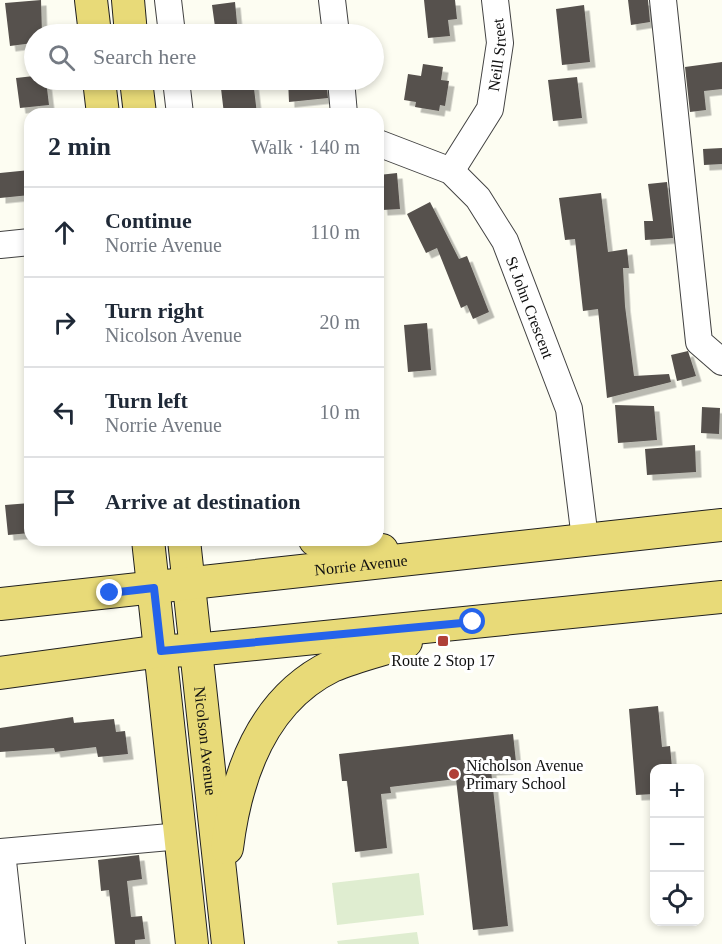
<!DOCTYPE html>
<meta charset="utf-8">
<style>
body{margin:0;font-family:Georgia,serif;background:#f6f6f7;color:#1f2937}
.controls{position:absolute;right:18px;bottom:18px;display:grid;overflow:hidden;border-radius:12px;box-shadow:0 3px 9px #0003}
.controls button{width:54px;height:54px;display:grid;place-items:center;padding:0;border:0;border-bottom:2px solid #e0e1e3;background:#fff;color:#1f2937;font:30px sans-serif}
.stop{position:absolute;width:18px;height:18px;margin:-14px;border:4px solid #2563eb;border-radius:50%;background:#fff}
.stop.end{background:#2563eb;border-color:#fff;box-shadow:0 2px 6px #0008}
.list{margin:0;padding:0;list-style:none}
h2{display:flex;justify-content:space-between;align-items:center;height:78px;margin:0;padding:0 24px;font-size:26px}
h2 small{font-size:20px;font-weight:400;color:#747a83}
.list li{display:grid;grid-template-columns:39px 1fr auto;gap:18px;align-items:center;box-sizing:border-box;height:90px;padding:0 24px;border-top:2px solid #e0e1e3}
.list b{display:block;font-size:22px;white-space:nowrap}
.list p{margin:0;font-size:20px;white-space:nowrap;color:#747a83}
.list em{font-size:20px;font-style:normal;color:#747a83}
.icon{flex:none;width:33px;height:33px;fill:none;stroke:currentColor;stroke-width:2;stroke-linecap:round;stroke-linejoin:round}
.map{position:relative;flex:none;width:722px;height:944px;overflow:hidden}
.search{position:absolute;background:#fff;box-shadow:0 3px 9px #0003;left:24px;top:24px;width:360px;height:66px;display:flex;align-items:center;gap:15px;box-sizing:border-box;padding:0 21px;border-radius:33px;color:#747a83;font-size:22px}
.panel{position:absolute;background:#fff;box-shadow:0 3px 9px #0003;left:24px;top:108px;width:360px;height:438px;border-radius:18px}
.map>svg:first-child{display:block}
</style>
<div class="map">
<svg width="722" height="944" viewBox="0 0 722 944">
<defs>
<filter id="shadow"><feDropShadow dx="5.5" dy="5.5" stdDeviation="0" flood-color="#0004"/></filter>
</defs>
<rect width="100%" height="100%" fill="#fdfdf2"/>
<path fill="#dfedd0" d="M419,873L424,915L337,925L332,883Z
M417,932L419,944H338L337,941Z"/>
<path fill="#56514d" filter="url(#shadow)" d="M41,0L42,34L32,36L33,43L10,46L5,3Z
M424,0H455L457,19L448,20L450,36L428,38Z
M628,0H648L650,22L631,25Z
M235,2L238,34H216L212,5Z
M584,5L590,62L562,65L556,9Z
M722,62V89L704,91L706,110L690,112L685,67Z
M423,64L443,67L441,80L449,81L445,106L440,105L439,111L415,107L416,102L404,100L408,74L421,76Z
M34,76V80H46L49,105L20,108L16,78Z
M577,77L582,118L553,121L548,80Z
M220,80H253L257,114H224Z
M288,80H326L328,98L289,102Z
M722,148V164L704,165L703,149Z
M30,170V195L0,198V173Z
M397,173L400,209L382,210L379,175Z
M667,182L673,238L645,240L644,221H653L648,184Z
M601,193L608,252L627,249L629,268H623L625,306L634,376L669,374L671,382L607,398L598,309L583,311L575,239L565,240L559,198Z
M430,202L459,259L467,256L489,312L473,319L467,305L461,308L437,248L426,253L407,214Z
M427,323L431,370L408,372L404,325Z
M688,351L696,376L677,381L671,355Z
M615,405L654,406L657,440L618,443Z
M702,407L720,408L719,434L701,433Z
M695,445L696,472L647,475L645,449Z
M30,503V533L8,535L5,505Z
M658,706L662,747L670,746L672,768H654V794L636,795L629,709Z
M73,717L74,723L114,719L116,732L125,731L128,754L98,757L96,747L55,752L54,748L0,752V728Z
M513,734L516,762L508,763V769L491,770L508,926L473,930L456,779L390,787L391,793L381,794L387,848L355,852L347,781H342L339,754Z
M139,855L142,879L127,881L131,917L142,916L145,939L135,940V944H115L109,890L101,891L98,860Z"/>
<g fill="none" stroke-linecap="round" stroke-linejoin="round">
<defs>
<g id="minor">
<path d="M168,0L172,34"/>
<path d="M332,0L336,34"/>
<path d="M663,0L699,342L722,362"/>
<path d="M176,80L180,114"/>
<path d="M341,80L344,114"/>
<path id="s1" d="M378,143L451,171L478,198L505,241L569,409L585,539"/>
<path id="s2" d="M451,171L490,109L500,43L495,0"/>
<path d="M0,245L30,242"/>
<path d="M0,852L181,836"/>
<path d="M2,852L12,944"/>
</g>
<g id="major">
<path d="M91,0L95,34"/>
<path d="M128,0L131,34"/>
<path d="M99,80L103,114"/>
<path d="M136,80L140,114"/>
<path d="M148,540L192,944"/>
<path id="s3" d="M184,540L228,944"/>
<path d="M315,540L382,550"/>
<path id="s4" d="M0,604L722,525"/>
<path d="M0,673L161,651L195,650L722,597"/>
<path d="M227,848C236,776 262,700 332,666C355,656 382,650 406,642"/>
</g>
</defs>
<use href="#minor" stroke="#424242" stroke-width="28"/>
<use href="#major" stroke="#202020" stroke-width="34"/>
<use href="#minor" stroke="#fff" stroke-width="26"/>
<use href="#major" stroke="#e8da78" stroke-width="32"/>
</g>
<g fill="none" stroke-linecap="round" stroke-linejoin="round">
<path stroke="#2563eb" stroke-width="8" d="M110,593L154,588L161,651L473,622"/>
</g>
<g fill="#af4037" stroke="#fff" stroke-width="2">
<rect x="437" y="635" width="12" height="12" rx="3"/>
<circle cx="454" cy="774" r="6"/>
</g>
<g text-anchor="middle" stroke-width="6" stroke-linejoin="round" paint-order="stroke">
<g font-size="16" fill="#0f0f0f" stroke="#fff">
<text dy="6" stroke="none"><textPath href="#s2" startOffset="128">Neill Street</textPath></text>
<text dy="6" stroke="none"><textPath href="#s1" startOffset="238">St John Crescent</textPath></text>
<text dy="6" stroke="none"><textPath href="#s4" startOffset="363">Norrie Avenue</textPath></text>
<text dy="6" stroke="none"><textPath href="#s3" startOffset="202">Nicolson Avenue</textPath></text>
</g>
<g font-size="16" fill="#0f0f0f" stroke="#fff">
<text x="443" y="666">Route 2 Stop 17</text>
<text x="466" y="771" text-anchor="start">Nicholson Avenue<tspan x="466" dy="18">Primary School</tspan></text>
</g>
</g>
</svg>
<div class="controls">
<button>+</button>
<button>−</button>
<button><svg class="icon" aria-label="locate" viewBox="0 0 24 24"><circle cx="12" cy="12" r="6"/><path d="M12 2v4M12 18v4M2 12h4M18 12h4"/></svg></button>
</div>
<div class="stop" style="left:473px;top:622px"></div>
<div class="stop end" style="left:110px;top:593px"></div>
<div class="search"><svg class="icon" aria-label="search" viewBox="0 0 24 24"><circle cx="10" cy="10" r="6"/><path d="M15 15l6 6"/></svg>Search here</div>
<section class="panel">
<h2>2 min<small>Walk · 140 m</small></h2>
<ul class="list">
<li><svg class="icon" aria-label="ahead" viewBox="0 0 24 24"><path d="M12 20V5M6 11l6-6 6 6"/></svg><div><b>Continue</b><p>Norrie Avenue</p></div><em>110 m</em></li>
<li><svg class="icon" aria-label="right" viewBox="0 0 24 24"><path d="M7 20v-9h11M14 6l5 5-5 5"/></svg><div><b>Turn right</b><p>Nicolson Avenue</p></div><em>20 m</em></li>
<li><svg class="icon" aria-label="left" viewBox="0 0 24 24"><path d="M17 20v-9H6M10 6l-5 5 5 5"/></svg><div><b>Turn left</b><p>Norrie Avenue</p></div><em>10 m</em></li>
<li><svg class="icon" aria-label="arrive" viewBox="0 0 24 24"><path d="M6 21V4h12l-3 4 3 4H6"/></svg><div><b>Arrive at destination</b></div></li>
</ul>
</section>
</div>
